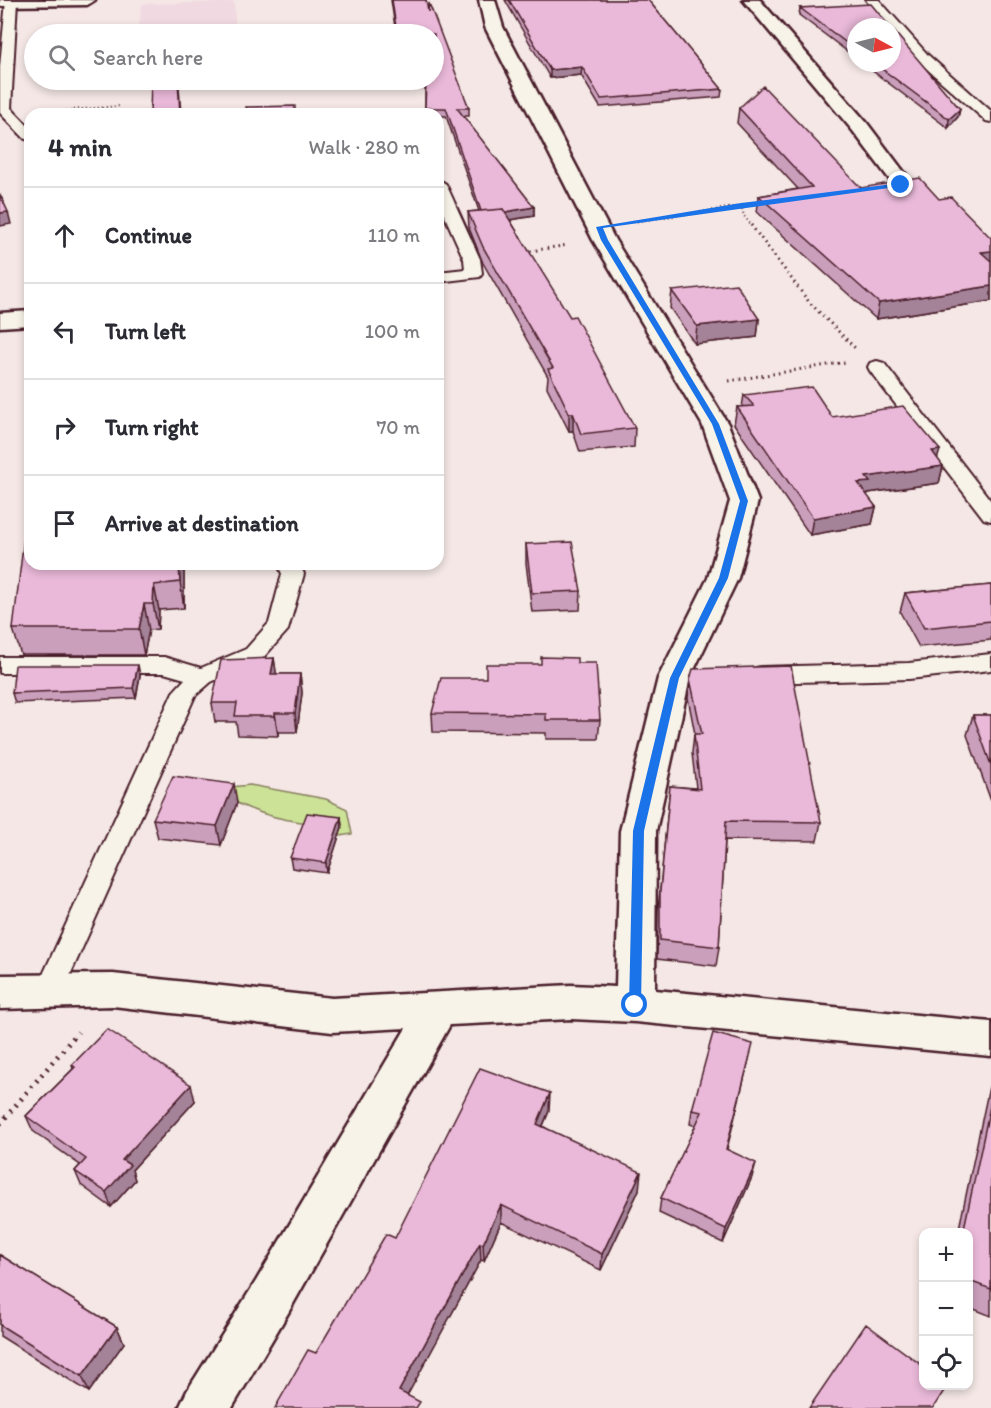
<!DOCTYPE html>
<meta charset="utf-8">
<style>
body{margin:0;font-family:Itim,sans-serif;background:#f2f2f3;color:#2b2b33}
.controls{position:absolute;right:18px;bottom:18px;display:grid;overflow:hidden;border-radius:12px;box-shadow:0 3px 9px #0003}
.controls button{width:54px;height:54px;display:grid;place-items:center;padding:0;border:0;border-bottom:2px solid #e1e1e2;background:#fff;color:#2b2b33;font:30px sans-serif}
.compass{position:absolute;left:847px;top:18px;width:54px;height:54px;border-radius:50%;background:#fff;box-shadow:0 3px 9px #0003;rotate:97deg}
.stop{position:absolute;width:18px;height:18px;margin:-14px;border:4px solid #1a73e8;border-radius:50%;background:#fff}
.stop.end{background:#1a73e8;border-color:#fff;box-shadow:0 2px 6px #0008}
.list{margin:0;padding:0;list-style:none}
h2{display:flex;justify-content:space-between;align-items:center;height:78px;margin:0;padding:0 24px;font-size:26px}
h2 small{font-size:20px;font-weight:400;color:#7c7c81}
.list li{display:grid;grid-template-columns:39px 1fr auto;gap:18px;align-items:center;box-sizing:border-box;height:96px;padding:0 24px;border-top:2px solid #e1e1e2}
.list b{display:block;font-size:22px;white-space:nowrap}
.list em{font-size:20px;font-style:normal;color:#7c7c81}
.icon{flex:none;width:33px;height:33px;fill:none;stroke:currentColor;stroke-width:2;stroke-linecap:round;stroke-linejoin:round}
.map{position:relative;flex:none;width:991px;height:1408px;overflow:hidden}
.search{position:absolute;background:#fff;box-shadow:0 3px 9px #0003;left:24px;top:24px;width:420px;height:66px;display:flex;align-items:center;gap:15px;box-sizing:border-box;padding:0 21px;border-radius:33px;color:#7c7c81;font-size:22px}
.panel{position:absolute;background:#fff;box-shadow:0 3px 9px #0003;left:24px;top:108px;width:420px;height:462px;border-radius:18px}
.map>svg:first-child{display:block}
</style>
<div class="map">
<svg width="991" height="1408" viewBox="0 0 991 1408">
<rect width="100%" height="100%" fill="#f4e7e5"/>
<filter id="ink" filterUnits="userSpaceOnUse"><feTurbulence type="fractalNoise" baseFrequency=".0167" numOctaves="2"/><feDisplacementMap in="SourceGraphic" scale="12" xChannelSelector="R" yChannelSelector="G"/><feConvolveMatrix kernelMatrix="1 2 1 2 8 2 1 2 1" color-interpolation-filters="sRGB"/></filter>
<g filter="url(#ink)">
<path fill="#f1d9e1" d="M234,2L236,34H138L142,4Z"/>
<path fill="#cbe297" stroke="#8a8061" stroke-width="1.5" d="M250,785L326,799L347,809L352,834L340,836L342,827C304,823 271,820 237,803L231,787Z"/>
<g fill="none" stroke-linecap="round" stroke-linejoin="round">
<defs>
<path id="service" d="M6,0L17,1L11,108L30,128V140L25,139L0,113V67Z
M866,0H879L928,55L991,111V122L986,121L918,61L892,31V27H889Z
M438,179L446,184L480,259L482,273L480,277L438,282V272L465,269L464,259L438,201Z
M877,361L884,363L991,501V521L984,519L870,371L868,367L870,363Z
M278,564H300L304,574L288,630L262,659L211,682L195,696L59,1000L49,1004L39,1000L35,992L173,692L185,679L164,673H0V657H164L201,668L246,649L269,623L282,574Z
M991,654V670L909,679L760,683L752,681L748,675L752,669L760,667L909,663Z"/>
<path id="minor" d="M479,0H495L503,27L615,240L728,424L758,501L738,578L690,678L656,831L655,990L991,1022V1056L635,1022L571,1019L450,1025L288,1313L232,1408H179L187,1391L256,1281L406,1028L332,1032L113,1006L0,1009V975L113,974L332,998L571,985L616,987L620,831L658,678L708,578L730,501L702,424L593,240L485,27Z
M743,0H760L867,123L910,180L907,184L900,186L893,184L853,131Z
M30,311V325L0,327V313Z"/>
<path id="secondary" d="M0,0H95L87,5L0,6Z"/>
</defs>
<use href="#service" stroke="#4a1f2b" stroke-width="4"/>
<use href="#minor" stroke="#4a1f2b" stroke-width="5"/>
<use href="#secondary" stroke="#4a1f2b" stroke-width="5"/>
<path stroke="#4a1f2b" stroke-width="2" stroke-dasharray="1 3" stroke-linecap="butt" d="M46,112L120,106
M741,205L744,216L752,226
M633,222L762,203"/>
<path stroke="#4a1f2b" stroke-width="3" stroke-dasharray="1.5 4" stroke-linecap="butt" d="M751,225L809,302L856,349
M525,252L568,245
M729,381L846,362"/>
<path stroke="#4a1f2b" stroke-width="5" stroke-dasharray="2 6" stroke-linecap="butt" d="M0,1124L78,1032"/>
<use href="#service" fill="#f7f3e8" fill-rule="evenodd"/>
<use href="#minor" fill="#f7f3e8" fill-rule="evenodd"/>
<use href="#secondary" fill="#f7f3e8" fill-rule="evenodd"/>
</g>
<path fill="#c99fbb" stroke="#4a1f2b" stroke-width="1.5" d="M391,0H426L428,12L469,108V116H463L534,207V216L510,220L635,428L634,447L580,452L573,431H569L547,387L548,377L483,263L469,228L468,212L479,211L446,116H438V114H425V84L390,87L387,80H434V34H396Z
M505,0H648L722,89L721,97L600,107L581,75L550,78Z
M800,8L856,27V58L799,15Z
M862,63H892L960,109L958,117L948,128Z
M739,108L861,188L939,199L991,238V301L876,319L757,212L759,196L798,189L737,123Z
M672,291L759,319L757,337L695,344L670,308Z
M744,395L832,417L937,459L943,466L939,483L868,493L867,496L876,507L872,524L810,535L734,424L737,407H742Z
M526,544L581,591L580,610L532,612L526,563Z
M184,564V608L159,610L158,629L149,630L144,655H21L13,629Z
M991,585V640L919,647L900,612L905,593Z
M274,658L276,674H300L302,693L297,732H278V736L238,735L236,722H215L212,703Z
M577,663L600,720L598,739H546V733L433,732L432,713L486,678Z
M140,675L136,698L15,703L12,693Z
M690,679L821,822L817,841L725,840L719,947L716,966L657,959L658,910L670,786L696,788L692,753L694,734H695L688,698Z
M973,715H991V801L967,735Z
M237,803L221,845L158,838L153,819Z
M341,817L342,827L327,873L292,868L290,858Z
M749,1059L727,1149L752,1177L723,1243L659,1213L661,1198L696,1126L690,1124L692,1110Z
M72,1065L195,1101L132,1170L135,1180L111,1207L81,1185L75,1171L80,1165L33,1131L26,1116L73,1069Z
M991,1082V1316L969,1307V1233H958L989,1087Z
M549,1111L543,1126L639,1190L601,1270L501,1222L484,1261L481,1260L407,1395L316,1353L395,1238Z
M0,1255L117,1327L124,1343L89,1392L0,1336Z"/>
<path fill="#a48298" stroke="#4a1f2b" stroke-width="1.5" d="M582,67L581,75L550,78V70Z
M178,80L179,87L181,114H180Z
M390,80H426V84L390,87Z
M960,109L958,117L948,128L949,119Z
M534,207V216L483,224V216Z
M8,212L11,224L0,226V213Z
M991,251V266L981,252Z
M991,286V301L876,319L879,303Z
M759,319L757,337L695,344L697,326Z
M569,413H573V431H569Z
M940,450L935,467L932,451Z
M943,466L939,483L868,493L866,498L858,483L866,477Z
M876,507L872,524L810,535L813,518Z
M179,564H184V608L180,582Z
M154,585L159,610L158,629L153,604Z
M144,604L149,630L144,655L139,629Z
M274,658L277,678L271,674Z
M138,665L140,675L136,698L133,688Z
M300,674L302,693L297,732L295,713Z
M275,713L278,732V736L275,716Z
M234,784L237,803L221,845L217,826Z
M341,817L342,827L327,873L326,863Z
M191,1085L195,1101L132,1170L135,1180L111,1207L106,1192L122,1160Z
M550,1093L549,1111L536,1142L537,1124Z
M756,1163L752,1177L723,1243L726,1229Z
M641,1172L639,1190L601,1270L602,1254Z
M501,1205V1222L484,1261L483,1244Z
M480,1243L481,1260L401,1407L399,1391Z
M117,1327L124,1343L89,1392L82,1376Z"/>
<path fill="#eab9d9" stroke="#4a1f2b" stroke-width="1.5" d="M392,0H426L428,12L429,3L469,108H457L534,207L505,212L503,209L481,211L446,108H425L426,80H434V34H397Z
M509,0H648L722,89L601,99L582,67L550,70Z
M871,4L890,27H856V50L800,8Z
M892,29L960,109L949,119L874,63H892Z
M151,80H178L180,114H150Z
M763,86L861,188L920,178L939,199L951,197L991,238V251L981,252L991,261V286L879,303L759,196L812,187L739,108Z
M295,106V114H249L246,107Z
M0,194L8,212L0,213Z
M503,209L570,317L575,316L635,428L581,434L573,413H569L548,369L553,368L483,247L468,212Z
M736,284L759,319L697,326L672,291Z
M812,387L832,417L903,406L940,450L932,451L943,466L866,477L870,482L858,483L876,507L813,518L737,407L754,406L744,395Z
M24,538H30V564H179L180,582L154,585L153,604H144L139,629H13Z
M572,542L581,591L532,593L526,544Z
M991,585V621L924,628L905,593Z
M541,657L577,658V663H596L600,720H546V714L432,713L441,678H486V664H541Z
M274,658L271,674H300L295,713H275V716H235L237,703H212L221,660Z
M15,665H138L133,688L12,693Z
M791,666L821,822L726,821L719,947L660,940V891L670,786L700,789L694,734H702L690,679L693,669Z
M973,715H991V765Z
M173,776L234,784L217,826L153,819Z
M307,813L341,817L326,863L290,858Z
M107,1029L191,1085L122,1160L130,1165L106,1192L75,1171L86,1159L26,1116L75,1067L72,1065Z
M713,1033L753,1044L726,1149L756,1163L726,1229L661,1198L702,1112L692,1110Z
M480,1068L550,1093L537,1124L641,1172L602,1254L501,1205L483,1244L480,1243L399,1391L420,1402L416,1408H275L308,1350L316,1353L386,1234L395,1238Z
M991,1102V1289L969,1281V1233H963Z
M0,1255L117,1327L82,1376L0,1325Z
M866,1324L924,1367V1386H947L933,1408H809Z"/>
</g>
<path fill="#1a73e8" d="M901,183L903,186L603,228L608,240L719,424L748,501L728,578L679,678L644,831L641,1005L635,1010L629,1005L633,831L670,678L719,578L740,501L712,424L601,240L596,227L741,203Z"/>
</svg>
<div class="controls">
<button>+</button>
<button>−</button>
<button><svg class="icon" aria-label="locate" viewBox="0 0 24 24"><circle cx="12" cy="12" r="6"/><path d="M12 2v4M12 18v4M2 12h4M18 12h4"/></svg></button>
</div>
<svg class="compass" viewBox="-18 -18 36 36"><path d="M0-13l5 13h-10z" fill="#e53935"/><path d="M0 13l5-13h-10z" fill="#7c7c81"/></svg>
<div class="stop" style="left:635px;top:1005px"></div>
<div class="stop end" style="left:901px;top:185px"></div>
<div class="search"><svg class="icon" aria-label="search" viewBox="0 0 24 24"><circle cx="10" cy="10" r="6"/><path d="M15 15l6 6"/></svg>Search here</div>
<section class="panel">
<h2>4 min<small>Walk · 280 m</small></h2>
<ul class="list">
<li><svg class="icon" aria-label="ahead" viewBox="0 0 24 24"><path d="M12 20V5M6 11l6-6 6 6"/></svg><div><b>Continue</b></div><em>110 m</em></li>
<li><svg class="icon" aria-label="left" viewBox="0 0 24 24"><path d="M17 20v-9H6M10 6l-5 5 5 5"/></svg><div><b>Turn left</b></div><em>100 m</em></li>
<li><svg class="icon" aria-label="right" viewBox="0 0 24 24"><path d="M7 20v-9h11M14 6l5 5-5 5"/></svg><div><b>Turn right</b></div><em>70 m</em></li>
<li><svg class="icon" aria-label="arrive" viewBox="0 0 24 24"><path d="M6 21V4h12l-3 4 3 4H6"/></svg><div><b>Arrive at destination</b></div></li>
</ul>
</section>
</div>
